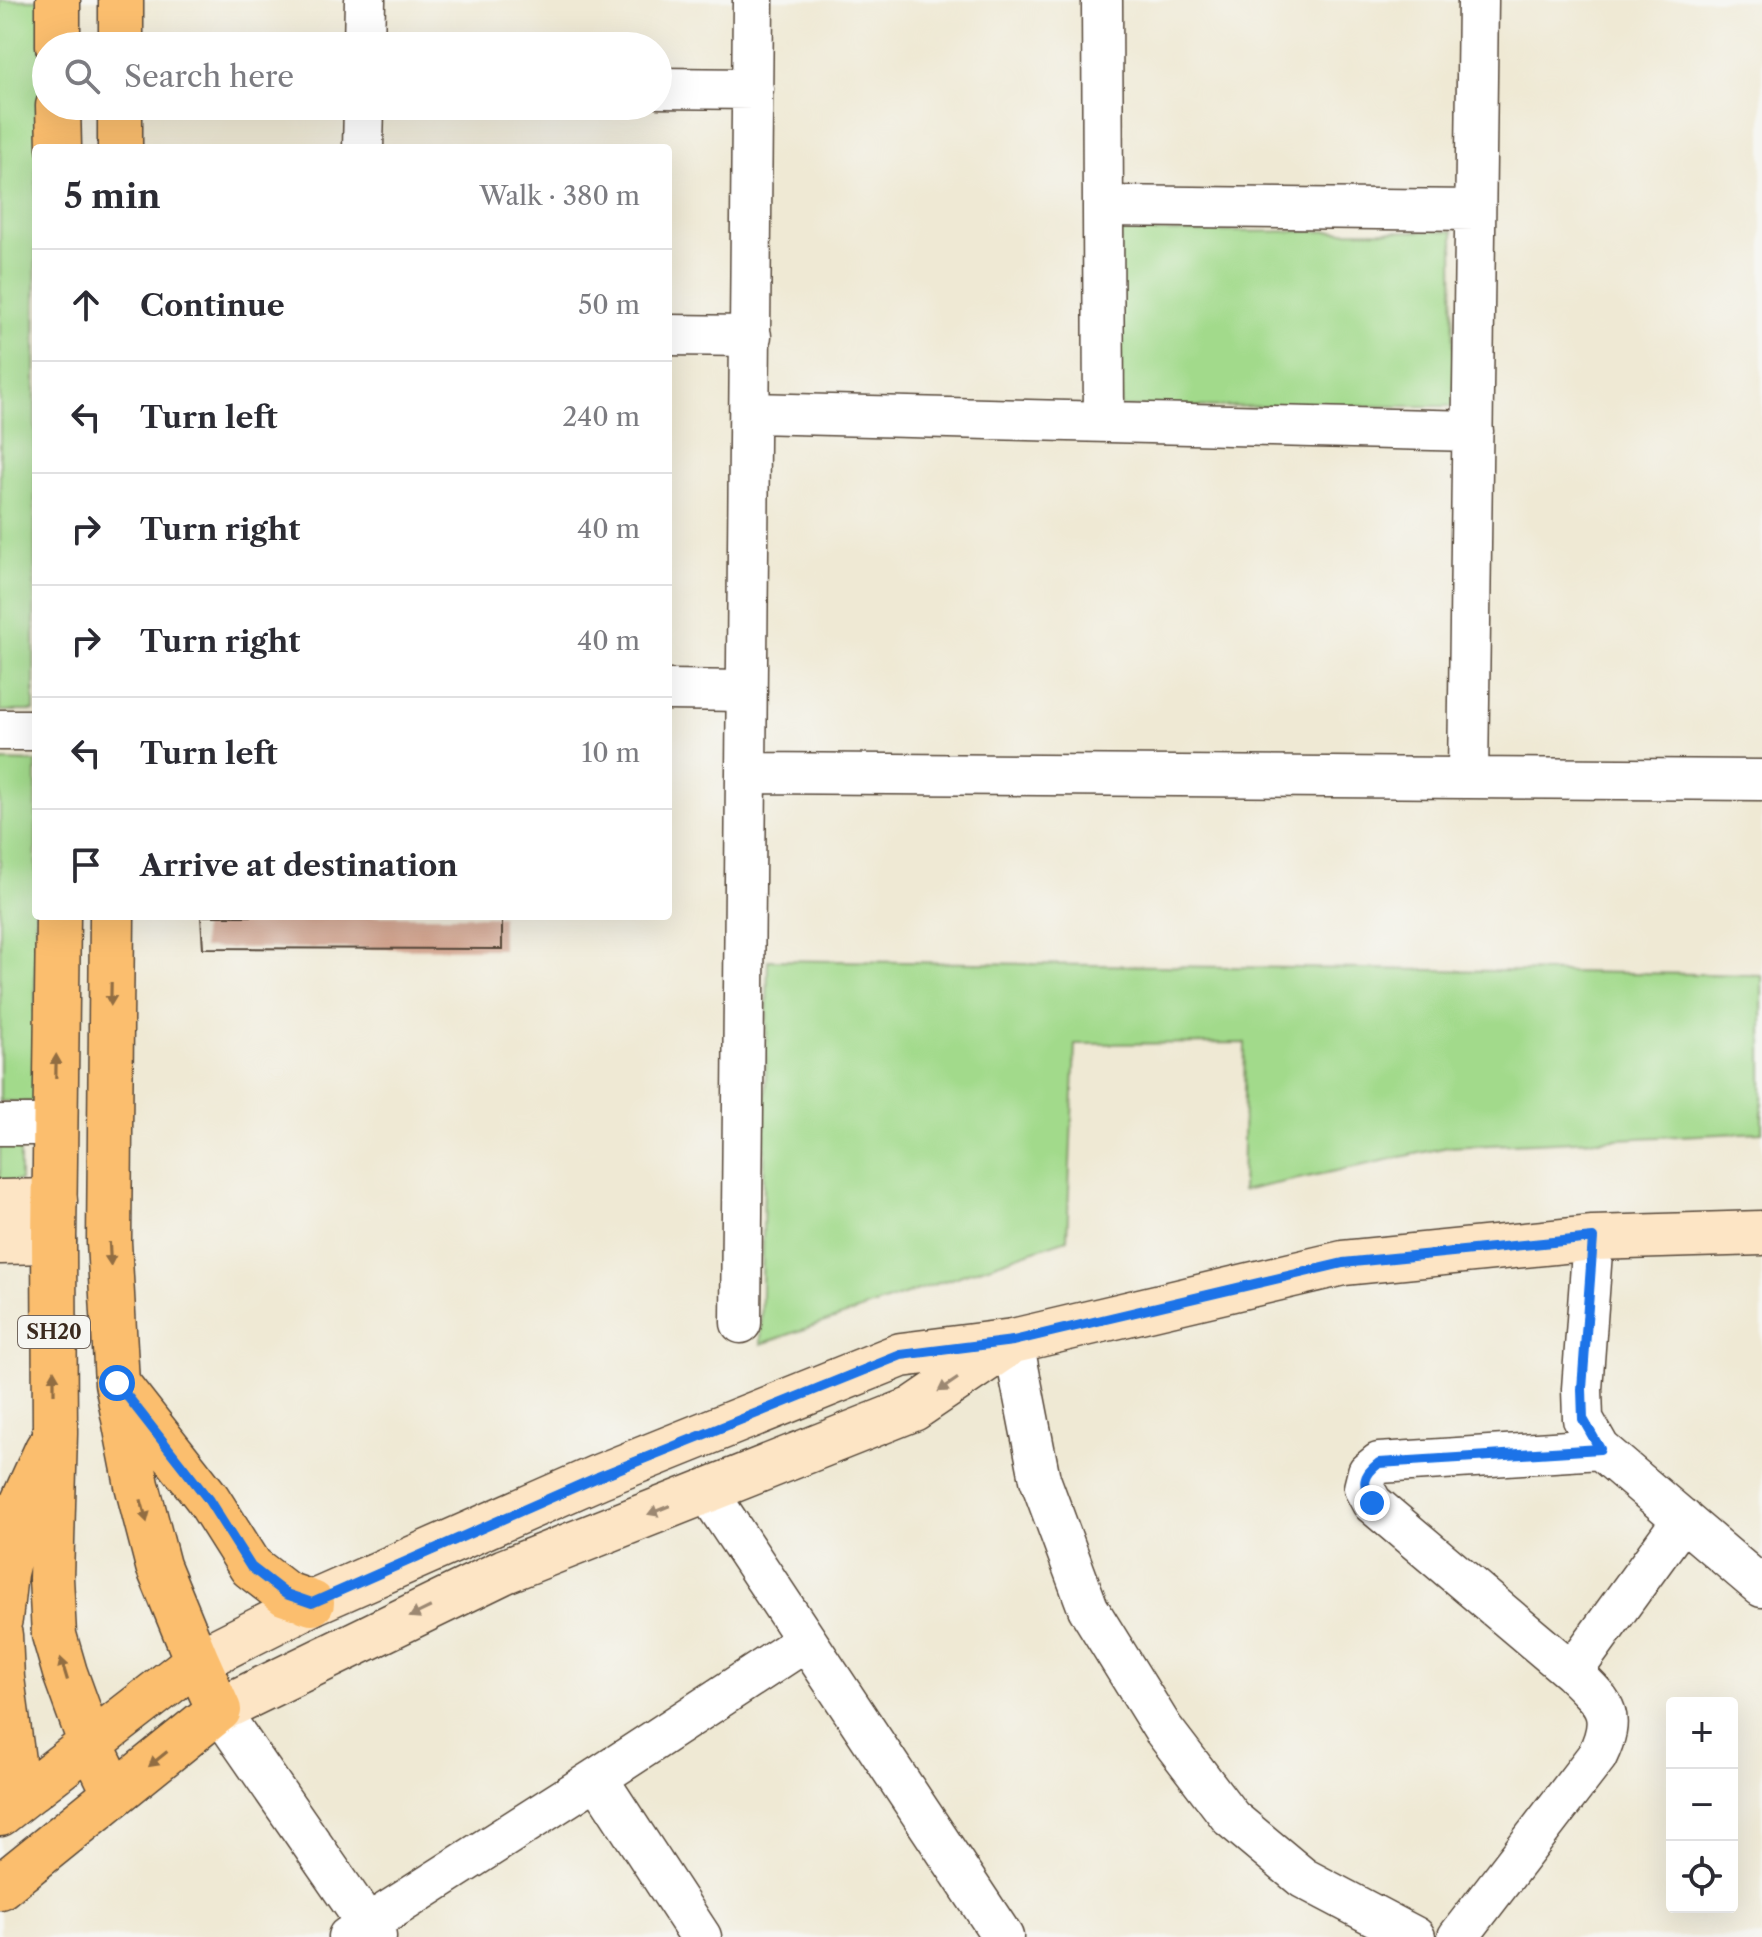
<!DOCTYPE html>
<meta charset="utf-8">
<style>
body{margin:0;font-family:"Libre Caslon Text",serif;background:#f7f7f7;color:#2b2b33}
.controls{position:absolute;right:24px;bottom:24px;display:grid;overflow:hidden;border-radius:8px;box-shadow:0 8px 32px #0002}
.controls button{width:72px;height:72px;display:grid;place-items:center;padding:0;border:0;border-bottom:2px solid #e1e1e2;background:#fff;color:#2b2b33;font:40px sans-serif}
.stop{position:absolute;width:24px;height:24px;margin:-18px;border:6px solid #1a73e8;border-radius:50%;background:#fff}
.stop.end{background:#1a73e8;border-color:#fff;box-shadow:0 2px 8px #0008}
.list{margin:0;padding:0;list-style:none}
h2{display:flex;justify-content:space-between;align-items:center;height:104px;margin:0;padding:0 32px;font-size:34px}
h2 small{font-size:26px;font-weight:400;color:#7c7c81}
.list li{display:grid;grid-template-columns:52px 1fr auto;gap:24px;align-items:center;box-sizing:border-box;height:112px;padding:0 32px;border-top:2px solid #e1e1e2}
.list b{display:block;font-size:30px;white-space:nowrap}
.list em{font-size:26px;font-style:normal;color:#7c7c81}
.icon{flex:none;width:44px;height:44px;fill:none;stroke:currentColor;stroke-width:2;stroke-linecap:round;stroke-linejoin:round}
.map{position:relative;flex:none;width:1762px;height:1937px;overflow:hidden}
.search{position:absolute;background:#fff;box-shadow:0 8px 32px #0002;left:32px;top:32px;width:640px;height:88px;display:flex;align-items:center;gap:20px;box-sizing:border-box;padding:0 28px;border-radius:44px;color:#7c7c81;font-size:30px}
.panel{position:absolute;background:#fff;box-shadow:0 8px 32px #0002;left:32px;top:144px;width:640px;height:776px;border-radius:8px}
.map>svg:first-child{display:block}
</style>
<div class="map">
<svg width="1762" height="1937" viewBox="0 0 1762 1937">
<rect width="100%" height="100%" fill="#f6f6f2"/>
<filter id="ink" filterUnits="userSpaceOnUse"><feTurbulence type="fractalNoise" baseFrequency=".0125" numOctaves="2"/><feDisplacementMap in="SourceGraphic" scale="16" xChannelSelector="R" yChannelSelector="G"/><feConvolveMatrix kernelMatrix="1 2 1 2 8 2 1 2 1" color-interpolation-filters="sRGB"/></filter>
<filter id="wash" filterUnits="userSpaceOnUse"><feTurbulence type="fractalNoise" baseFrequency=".006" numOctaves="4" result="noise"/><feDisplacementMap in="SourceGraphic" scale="32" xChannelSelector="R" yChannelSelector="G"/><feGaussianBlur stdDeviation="1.8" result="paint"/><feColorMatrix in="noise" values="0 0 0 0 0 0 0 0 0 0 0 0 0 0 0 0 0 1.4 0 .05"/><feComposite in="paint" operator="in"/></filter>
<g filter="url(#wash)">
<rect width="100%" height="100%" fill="#efe9d4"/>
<path fill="#a2da8b" stroke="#6e8254" stroke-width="2" d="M0,0H41L40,148H36L34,711H0Z
M1453,231L1454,406L1121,407L1120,232Z
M0,761L36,762L35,1102L0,1101Z
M768,960L1762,975V1132L1448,1147L1242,1191L1245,1043L1075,1044L1067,1239L761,1344Z
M0,1134H20V1181H0Z"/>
<g id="blocks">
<path fill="#cd967e" d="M201,916H502V949L203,948Z"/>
</g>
</g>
<g filter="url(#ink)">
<use href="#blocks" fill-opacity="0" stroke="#564739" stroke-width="2"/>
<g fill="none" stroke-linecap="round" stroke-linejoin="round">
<defs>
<path id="street" d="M1102,0L1104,422
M364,46L365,0
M658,88L753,89
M363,148L364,106
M1103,206L1475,210
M668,335L751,336
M750,413L1473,431
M668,690L747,691
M0,730H36
M746,773L1762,780
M1468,778L1478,0
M0,1125H56
M1593,1238L1582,1389L1583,1419L1600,1449L1762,1587
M741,1323L753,0
M1013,1341L1040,1479L1088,1608L1163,1729L1231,1818L1303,1878L1415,1937
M707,1491L1003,1937
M1572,1672L1372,1503L1364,1488L1368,1472L1379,1463L1600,1449
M219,1710L376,1937
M597,1778L701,1937
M348,1937L597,1778L806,1641
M1458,1937L1597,1756C1618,1712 1603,1703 1572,1672L1683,1519"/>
<path id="secondary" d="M0,1202L55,1201
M0,1242L54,1241
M197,1661L312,1603L598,1477L901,1355L1013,1341L1343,1263L1593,1238L1762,1233
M219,1710L505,1571L913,1409L1007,1345"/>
<path id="primary" d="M58,0V46
M121,46V0
M58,106L59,148
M120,148V106
M58,916L54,1241L55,1433L51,1578L54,1635L65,1673L90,1742L115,1794
M121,1388L208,1499L251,1567L286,1594L312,1603
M0,1619L5,1573L22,1504L47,1449
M0,1635L2,1678L18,1799
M0,1814L197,1661
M0,1887L219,1710L197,1661L158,1566L137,1485L117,1383L109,1242L112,916"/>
</defs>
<use href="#street" stroke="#564739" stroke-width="43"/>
<use href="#secondary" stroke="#564739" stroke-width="47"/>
<use href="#primary" stroke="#564739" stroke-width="47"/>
<use href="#street" stroke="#fff" stroke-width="40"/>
<use href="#secondary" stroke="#fde5c5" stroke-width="44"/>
<use href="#primary" stroke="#fbbe6e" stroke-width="44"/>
</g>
<defs><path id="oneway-solid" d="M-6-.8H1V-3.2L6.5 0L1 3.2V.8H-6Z" transform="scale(2)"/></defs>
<g fill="#916d42">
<use href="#oneway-solid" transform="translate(111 994) rotate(91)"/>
<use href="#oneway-solid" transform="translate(56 1066) rotate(-89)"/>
<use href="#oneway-solid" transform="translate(110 1254) rotate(87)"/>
<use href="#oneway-solid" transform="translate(54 1382) rotate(-90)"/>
<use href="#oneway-solid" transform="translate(144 1511) rotate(75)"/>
<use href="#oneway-solid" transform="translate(64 1669) rotate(-107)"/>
<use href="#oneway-solid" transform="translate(158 1759) rotate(141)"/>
</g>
<g fill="#9c8872">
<use href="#oneway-solid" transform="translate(948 1385) rotate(146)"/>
<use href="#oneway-solid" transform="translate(659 1510) rotate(158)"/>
<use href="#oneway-solid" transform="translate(420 1612) rotate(154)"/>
</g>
</g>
<g fill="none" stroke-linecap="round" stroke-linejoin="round" filter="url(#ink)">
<path stroke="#1a73e8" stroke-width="10" d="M117,1383L208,1499L251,1567L286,1594L312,1603L598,1477L901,1355L1013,1341L1343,1263L1593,1238L1582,1389L1583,1419L1600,1449L1379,1463C1362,1476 1362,1484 1372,1503"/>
</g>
<g text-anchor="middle" stroke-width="7" stroke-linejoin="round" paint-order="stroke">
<rect fill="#f6f6f2" stroke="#73675e" stroke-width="2" x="18" y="1316" width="72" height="32" rx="6"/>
<g font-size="20" font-weight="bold" fill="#3b2a1e">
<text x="54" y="1339">SH20</text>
</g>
</g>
</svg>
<div class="controls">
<button>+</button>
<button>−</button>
<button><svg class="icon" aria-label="locate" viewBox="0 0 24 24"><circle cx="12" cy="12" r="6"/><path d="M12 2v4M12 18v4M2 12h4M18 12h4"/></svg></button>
</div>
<div class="stop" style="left:117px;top:1383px"></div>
<div class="stop end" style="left:1372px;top:1503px"></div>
<div class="search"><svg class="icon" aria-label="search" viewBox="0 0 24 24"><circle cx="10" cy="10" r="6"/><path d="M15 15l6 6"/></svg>Search here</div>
<section class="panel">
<h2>5 min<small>Walk · 380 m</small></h2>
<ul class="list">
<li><svg class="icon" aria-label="ahead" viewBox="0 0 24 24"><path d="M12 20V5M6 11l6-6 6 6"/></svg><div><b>Continue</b></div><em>50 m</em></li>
<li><svg class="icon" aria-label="left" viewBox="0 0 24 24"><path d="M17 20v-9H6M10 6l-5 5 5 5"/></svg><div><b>Turn left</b></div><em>240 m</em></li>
<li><svg class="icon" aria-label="right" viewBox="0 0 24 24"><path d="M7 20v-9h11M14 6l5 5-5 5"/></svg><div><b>Turn right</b></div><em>40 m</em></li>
<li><svg class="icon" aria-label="right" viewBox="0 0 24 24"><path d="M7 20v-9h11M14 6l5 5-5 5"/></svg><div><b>Turn right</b></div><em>40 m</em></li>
<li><svg class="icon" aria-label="left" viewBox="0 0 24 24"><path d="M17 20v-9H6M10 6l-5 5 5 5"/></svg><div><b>Turn left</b></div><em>10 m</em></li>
<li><svg class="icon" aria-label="arrive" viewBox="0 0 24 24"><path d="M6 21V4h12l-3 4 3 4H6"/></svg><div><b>Arrive at destination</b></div></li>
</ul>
</section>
</div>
